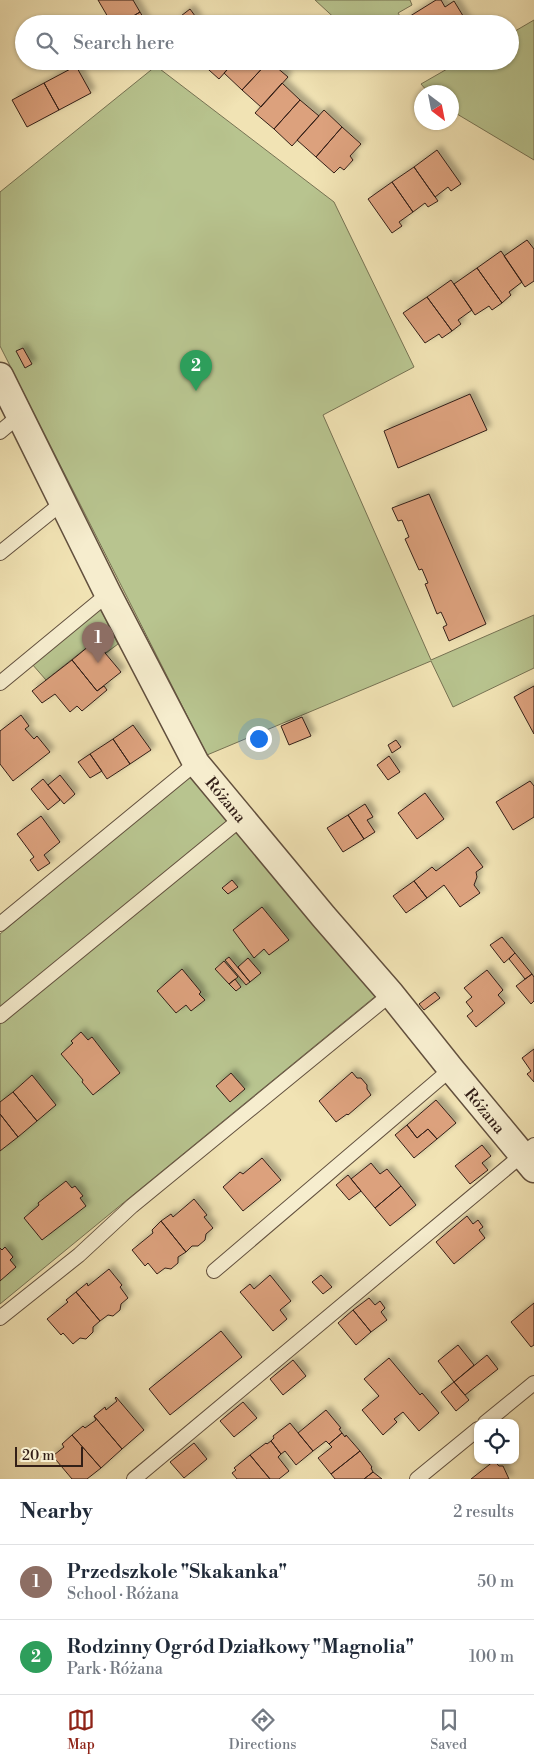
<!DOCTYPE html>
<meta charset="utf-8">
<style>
body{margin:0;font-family:"Libre Bodoni",serif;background:#f2f2f3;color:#1f2937}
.controls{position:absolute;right:15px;bottom:15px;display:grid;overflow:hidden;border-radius:10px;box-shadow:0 1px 4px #0004}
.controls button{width:45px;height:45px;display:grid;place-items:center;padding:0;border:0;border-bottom:1px solid #e0e1e3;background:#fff;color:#1f2937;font:25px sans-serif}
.compass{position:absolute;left:414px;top:85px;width:45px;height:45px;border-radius:50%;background:#fff;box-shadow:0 1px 4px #0004;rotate:148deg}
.scale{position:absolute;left:15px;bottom:12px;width:68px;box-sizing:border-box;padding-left:5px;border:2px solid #331f17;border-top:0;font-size:14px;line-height:18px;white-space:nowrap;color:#331f17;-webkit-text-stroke:4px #f6edce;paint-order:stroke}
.you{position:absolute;left:258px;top:738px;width:18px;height:18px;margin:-12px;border:4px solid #fff;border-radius:50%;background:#1a73e8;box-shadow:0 0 0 8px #1a73e833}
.badge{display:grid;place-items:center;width:32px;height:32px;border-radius:50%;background:#8f2418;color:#fff;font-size:16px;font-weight:700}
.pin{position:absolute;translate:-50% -41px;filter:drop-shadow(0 1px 2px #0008)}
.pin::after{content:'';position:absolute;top:26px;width:18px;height:15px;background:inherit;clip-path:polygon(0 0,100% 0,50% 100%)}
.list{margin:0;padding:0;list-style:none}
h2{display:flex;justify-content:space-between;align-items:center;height:65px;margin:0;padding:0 20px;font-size:21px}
h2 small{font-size:16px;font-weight:400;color:#747a83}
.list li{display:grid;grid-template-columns:32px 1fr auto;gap:15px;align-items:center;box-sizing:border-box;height:75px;padding:0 20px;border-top:1px solid #e0e1e3}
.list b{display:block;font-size:19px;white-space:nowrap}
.list p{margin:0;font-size:16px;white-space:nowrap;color:#747a83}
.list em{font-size:16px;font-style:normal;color:#747a83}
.icon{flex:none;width:28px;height:28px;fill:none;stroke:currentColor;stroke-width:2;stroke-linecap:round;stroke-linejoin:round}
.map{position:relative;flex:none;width:534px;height:1479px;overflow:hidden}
.search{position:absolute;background:#fff;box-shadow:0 1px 4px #0004;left:15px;right:15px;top:15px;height:55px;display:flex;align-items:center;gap:12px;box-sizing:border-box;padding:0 18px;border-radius:28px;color:#747a83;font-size:19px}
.sheet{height:215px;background:#fff}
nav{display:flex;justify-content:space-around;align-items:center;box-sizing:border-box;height:70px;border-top:1px solid #e0e1e3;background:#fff;font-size:14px;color:#747a83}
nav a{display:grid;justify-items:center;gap:2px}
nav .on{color:#8f2418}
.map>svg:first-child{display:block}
</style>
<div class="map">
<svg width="534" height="1479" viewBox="0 0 534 1479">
<defs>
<filter id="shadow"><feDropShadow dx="4.5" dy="-4.5" stdDeviation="2.5" flood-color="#0004"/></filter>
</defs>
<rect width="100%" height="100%" fill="#f1e3b4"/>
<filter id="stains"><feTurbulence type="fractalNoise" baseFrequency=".004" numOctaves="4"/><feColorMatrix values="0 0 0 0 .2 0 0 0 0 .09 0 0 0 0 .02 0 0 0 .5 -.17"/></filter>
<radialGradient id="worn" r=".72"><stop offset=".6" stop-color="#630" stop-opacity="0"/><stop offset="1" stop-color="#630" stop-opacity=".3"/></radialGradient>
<path fill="#b8c48f" stroke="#767253" d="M315,0H410L412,5L398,13L405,24H341Z
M534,20V160L452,111V92H428L421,84L461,61H510V34Z
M156,66L334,202L414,367L323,415L431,660L534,615V668L453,707L431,661L207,755L0,346V192Z
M100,608L118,644L106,653L95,641L46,680L32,664Z
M192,774L378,994L0,1304V934Z"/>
<path fill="#dca17d" stroke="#331f17" filter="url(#shadow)" d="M98,0H133L140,12L120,24H112Z
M436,0H441L445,7L454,1L468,24H410L407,18Z
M190,9L198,20L192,24H181L177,19Z
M140,12L147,24H120Z
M201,61H235L219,79L200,62Z
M235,61H269L242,90L224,73Z
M269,61L288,77L261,107L242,90Z
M76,66L91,93L59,110L44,83Z
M44,83L59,110L27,127L12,100Z
M282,83L300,100L274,129L255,113Z
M300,100L319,116L292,146L274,129Z
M324,110L342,127L316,157L297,140Z
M342,127L361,144L350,156L353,160L344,170L340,167L334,173L316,157Z
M437,150L461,184L451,191L448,187L435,197L414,167Z
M414,167L438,201L428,207L425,203L413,212L392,182Z
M392,182L413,212L399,222L402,226L392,233L368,199Z
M527,240L534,249V281L525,287L504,256Z
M501,251L522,282L509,292L511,295L502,303L477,268Z
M477,268L502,303L492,310L489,306L475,315L454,284Z
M451,280L472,310L458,320L461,324L452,331L427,297Z
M427,297L452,331L442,338L439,334L425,343L403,313Z
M23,348L32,364L25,368L16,351Z
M470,394L487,430L398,468L384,431Z
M429,494L486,624L449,641L443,627L447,625L441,612L437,614L425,584L428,583L422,569L419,570L405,539L409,537L402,520L398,521L392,508Z
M95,641L121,672L97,691L72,660Z
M72,660L97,691L104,686L107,690L82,711L77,706L70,712L55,694L42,703L32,691Z
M534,686V734L514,697Z
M21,715L29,726L25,729L34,739L37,736L50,752L13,781L0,764V731Z
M302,717L311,736L289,745L281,726Z
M133,725L151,750L130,764L113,739Z
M113,739L130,764L107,779L90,754Z
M396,740L401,747L392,753L388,745Z
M90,754L102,771L90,778L78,762Z
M389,756L400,772L388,780L377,765Z
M60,775L75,794L64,804L48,785Z
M43,779L60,800L48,810L31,789Z
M530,781L534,786V817L513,830L496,802Z
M425,793L444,819L417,839L398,813Z
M365,804L373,817L367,820L375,832L364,839L348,815Z
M348,815L364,839L343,852L327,828Z
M41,816L60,842L44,855L50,863L38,871L30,860L34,857L17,834Z
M468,847L483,867L476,872L477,877L474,885L480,893L460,907L444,885L427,898L414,881L432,867L436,871Z
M232,880L238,887L228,894L222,888Z
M414,881L427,898L406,913L393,896Z
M262,907L289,940L269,955L264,949L254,958L233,930Z
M502,937L515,953L504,963L490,945Z
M515,953L532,974L525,979L509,959Z
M229,957L250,982L246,985L225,960Z
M248,958L261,973L250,982L238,967Z
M224,961L238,977L229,984L215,969Z
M182,969L201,992L199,994L205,1000L191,1011L186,1005L176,1013L157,991Z
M487,970L503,990L498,995L505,1003L476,1027L467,1016L473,1011L466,1002L472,997L464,988Z
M532,974L534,977V1001L531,1004L516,986Z
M235,979L241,987L236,991L229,984Z
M435,992L440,998L424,1010L419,1004Z
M81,1032L88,1040L92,1037L120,1073L93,1095L82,1082L83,1080L61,1054L73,1043L71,1041Z
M534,1049V1082L527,1074L531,1071L522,1058Z
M352,1072L357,1078H361L367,1085V1089L371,1095L348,1115L347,1114L336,1122L319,1101Z
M231,1073L245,1089L230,1102L216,1086Z
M32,1075L56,1105L37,1121L13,1092Z
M13,1092L37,1121L18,1137L0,1114V1102Z
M436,1100L456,1123L437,1139L428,1129L417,1138L407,1125Z
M0,1114L18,1137L0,1151Z
M407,1125L417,1138L428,1129L437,1139L414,1158L395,1135Z
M482,1145L491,1156L482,1163L488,1170L470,1184L455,1166Z
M262,1158L281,1180L243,1211L223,1187L240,1172L243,1174Z
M371,1163L380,1174L387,1169L401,1186L375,1208L351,1179Z
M348,1175L361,1191L349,1200L336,1185Z
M66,1181L72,1188L75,1186L83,1196L80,1198L86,1206L42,1240L24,1218L39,1205L38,1203Z
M401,1186L416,1205L390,1226L375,1208Z
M194,1199L207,1215L204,1217L213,1228L206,1234L205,1240L198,1246H192L186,1252L161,1221L171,1214L173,1217Z
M467,1216L473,1224L478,1220L483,1227L479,1230L485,1238L454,1264L436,1242Z
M161,1221L186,1252L178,1257V1263L171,1269L165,1268L157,1274L148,1263L145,1266L132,1250L153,1233L152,1230Z
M5,1247L13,1257L10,1260L16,1267L0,1281V1248L2,1250Z
M109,1269L122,1285L120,1287L128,1298L121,1304L120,1310L113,1316L108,1315L100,1321L76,1292L87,1283L88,1286Z
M270,1275L291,1301L280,1310L287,1319L273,1331L240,1292L250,1284L254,1289Z
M321,1275L332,1287L323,1294L312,1282Z
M76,1292L100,1321L93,1327V1332L86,1339L80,1338L73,1344L63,1333L61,1335L47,1319L68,1302L66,1300Z
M369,1298L375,1305L380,1301L385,1308L381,1312L387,1320L371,1332L353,1310Z
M534,1303V1345L531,1347L511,1322Z
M353,1310L371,1332L356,1345L338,1323Z
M221,1331L242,1357L170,1415L149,1389Z
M458,1345L474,1365L454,1382L438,1361Z
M487,1355L498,1369L465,1395L454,1382Z
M389,1358L420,1395L422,1393L439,1413L419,1431L403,1412L394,1419L397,1422L383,1435L362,1410L379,1396L364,1379Z
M293,1360L306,1376L283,1395L270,1379Z
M454,1382L469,1400L456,1411L441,1392Z
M116,1397L144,1430L122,1449L94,1416L105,1407L106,1410L117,1401L115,1398Z
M243,1402L257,1418L234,1437L220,1421Z
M326,1410L341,1428L339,1429L342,1433L329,1444L326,1441L313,1451L298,1433Z
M94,1416L122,1449L101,1468L72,1435L83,1426L85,1428L96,1420Z
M290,1423L313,1451L296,1465L285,1451L281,1454L271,1441L274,1438L273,1436Z
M342,1433L345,1437L346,1435L360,1451L331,1474L318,1458L332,1447L329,1444Z
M72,1435L101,1468L87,1479H72L51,1454L52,1453L54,1455L64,1447L62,1444Z
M271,1441L281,1454L278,1457L289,1471L279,1479H270L250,1455L266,1443L267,1444Z
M194,1443L207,1459L184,1478L170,1462Z
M360,1451L372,1467L371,1468L373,1472L364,1479H335L331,1474Z
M250,1455L270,1479H237L232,1473L236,1470L234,1468Z
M494,1461L499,1466H503L509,1479H471Z
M373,1472L382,1479H364Z"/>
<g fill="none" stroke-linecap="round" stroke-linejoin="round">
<defs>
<path id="service" d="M0,432L19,416
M0,553L62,503
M0,683L108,594
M0,924L196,763
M0,1016L242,818
M214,1271L451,1069
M0,1318L79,1255L132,1206L391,994
M485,1423L534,1383
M134,1479L534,1145
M417,1479L478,1429"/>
<g id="minor">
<path id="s1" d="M0,376L108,594L196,763L324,917L391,994L451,1069L534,1169"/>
</g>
</defs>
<use href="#service" stroke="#62503e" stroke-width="16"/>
<use href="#minor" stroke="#62503e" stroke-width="29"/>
<use href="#service" stroke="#f6edce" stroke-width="14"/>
<use href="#minor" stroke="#f6edce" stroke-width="26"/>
</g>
<g text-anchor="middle" stroke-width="5" stroke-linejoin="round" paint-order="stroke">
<g font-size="16" fill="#331f17" stroke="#f6edce">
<text dy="6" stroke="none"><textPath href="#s1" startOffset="481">Różana</textPath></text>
<text dy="6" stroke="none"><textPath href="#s1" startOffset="886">Różana</textPath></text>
</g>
</g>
<rect width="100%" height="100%" filter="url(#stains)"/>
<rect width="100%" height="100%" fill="url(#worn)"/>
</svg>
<div class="controls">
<button><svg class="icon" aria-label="locate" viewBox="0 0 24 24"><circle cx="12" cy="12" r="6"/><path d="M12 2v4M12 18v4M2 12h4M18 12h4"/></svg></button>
</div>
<svg class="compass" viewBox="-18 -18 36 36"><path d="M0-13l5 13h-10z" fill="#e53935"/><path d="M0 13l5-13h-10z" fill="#747a83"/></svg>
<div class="scale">20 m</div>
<div class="you"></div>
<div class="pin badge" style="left:98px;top:663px;background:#8d6e63">1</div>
<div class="pin badge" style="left:196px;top:391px;background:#2e9e5b">2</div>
<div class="search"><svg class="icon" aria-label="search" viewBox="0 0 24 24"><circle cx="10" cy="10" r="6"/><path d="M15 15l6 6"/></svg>Search here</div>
</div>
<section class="sheet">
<h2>Nearby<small>2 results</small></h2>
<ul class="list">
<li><span class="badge" style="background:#8d6e63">1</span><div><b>Przedszkole &quot;Skakanka&quot;</b><p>School · Różana</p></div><em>50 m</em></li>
<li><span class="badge" style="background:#2e9e5b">2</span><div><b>Rodzinny Ogród Działkowy &quot;Magnolia&quot;</b><p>Park · Różana</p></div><em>100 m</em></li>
</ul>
</section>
<nav>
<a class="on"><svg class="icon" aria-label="map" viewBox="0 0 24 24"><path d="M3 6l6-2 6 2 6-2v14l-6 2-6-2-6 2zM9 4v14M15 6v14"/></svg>Map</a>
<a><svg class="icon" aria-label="directions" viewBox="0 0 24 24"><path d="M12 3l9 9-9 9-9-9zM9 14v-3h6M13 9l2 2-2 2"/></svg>Directions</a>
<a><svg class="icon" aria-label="saved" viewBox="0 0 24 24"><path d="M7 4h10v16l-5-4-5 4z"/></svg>Saved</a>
</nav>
